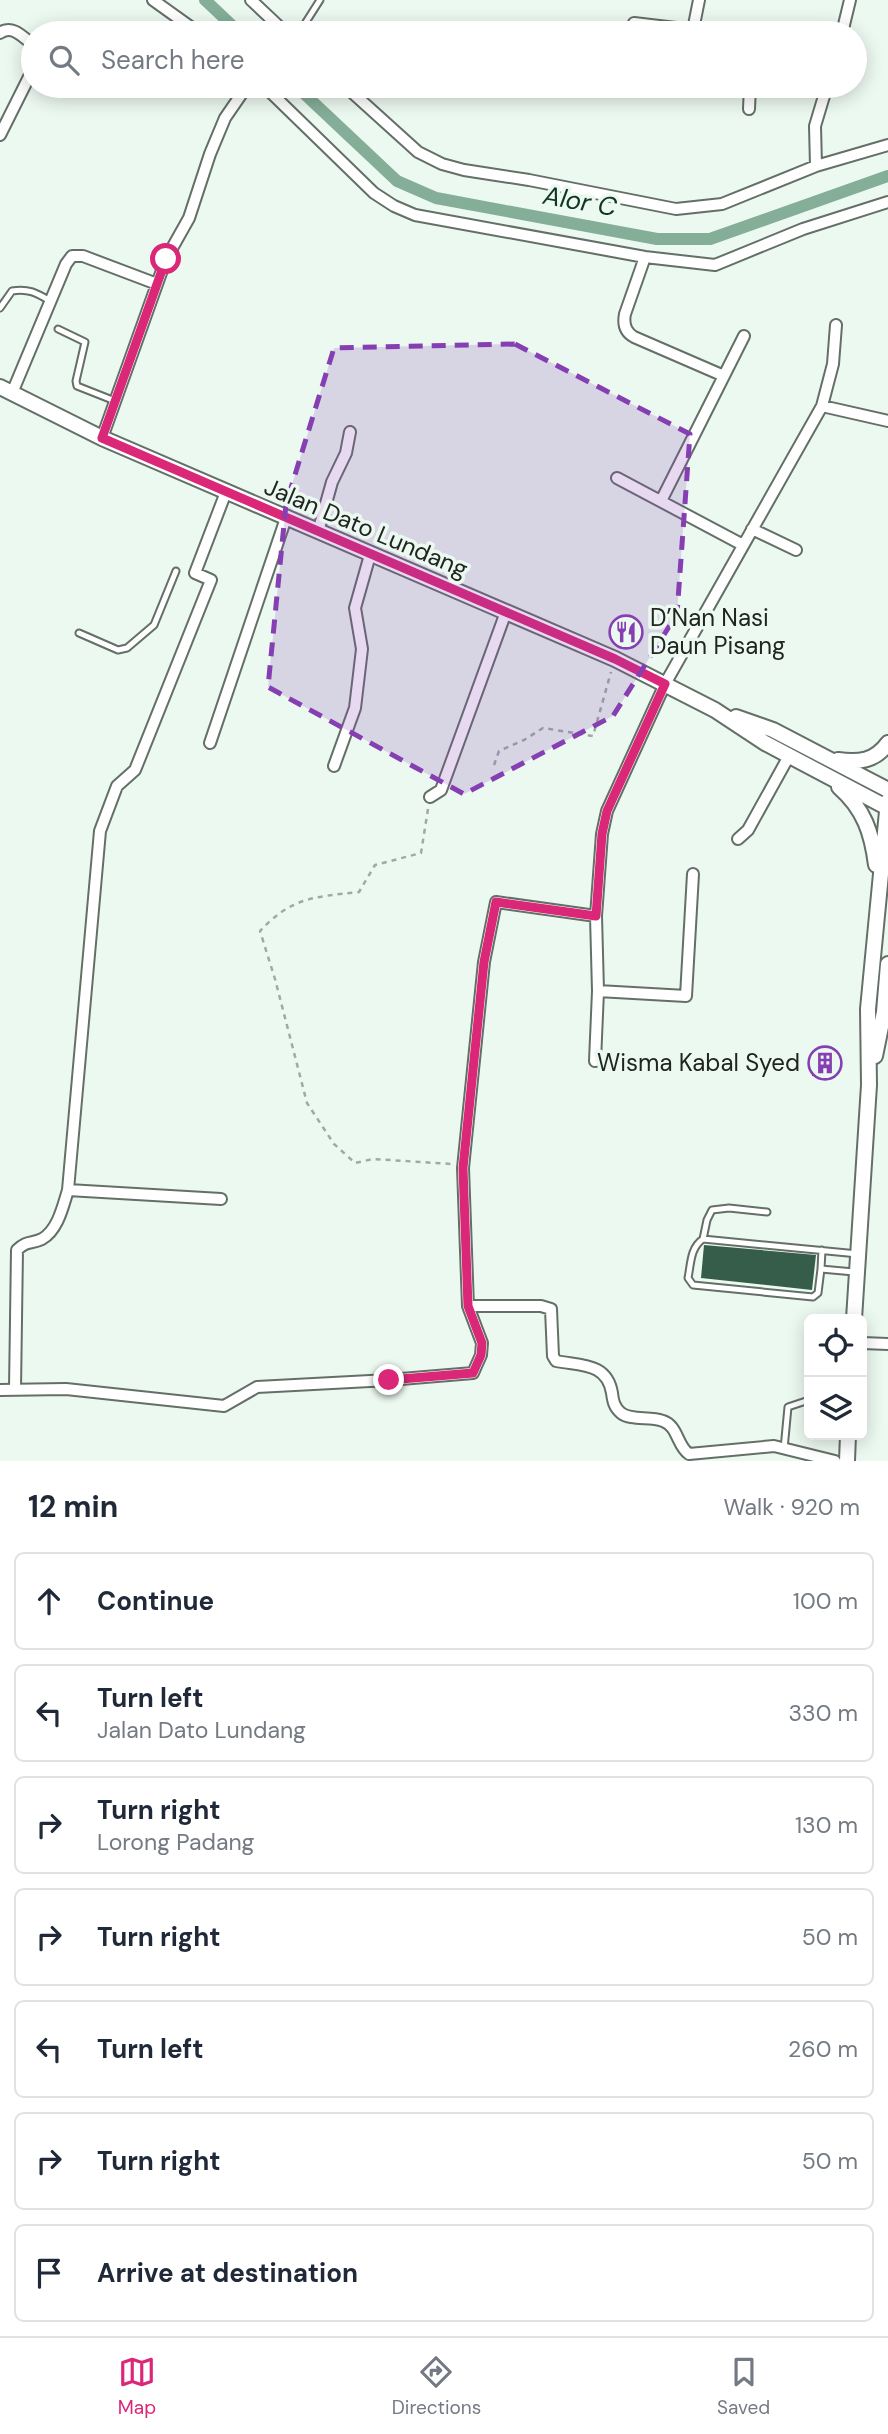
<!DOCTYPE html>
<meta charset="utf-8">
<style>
body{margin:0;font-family:"DM Sans",sans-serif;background:#f6f6f7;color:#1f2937}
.controls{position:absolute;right:21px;bottom:21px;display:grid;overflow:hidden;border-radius:10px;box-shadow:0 4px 18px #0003}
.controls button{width:63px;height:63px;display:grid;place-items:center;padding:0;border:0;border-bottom:2px solid #e0e1e3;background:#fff;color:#1f2937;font:35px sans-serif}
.stop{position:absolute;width:21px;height:21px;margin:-16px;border:5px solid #db2777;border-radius:50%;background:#fff}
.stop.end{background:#db2777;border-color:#fff;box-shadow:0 2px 7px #0008}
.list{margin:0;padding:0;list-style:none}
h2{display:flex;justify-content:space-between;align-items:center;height:91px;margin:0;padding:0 28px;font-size:30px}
h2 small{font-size:23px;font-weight:400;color:#747a83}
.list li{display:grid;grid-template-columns:46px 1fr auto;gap:21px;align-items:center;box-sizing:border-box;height:98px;margin:0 14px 14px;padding:0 14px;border:2px solid #e0e1e3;border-radius:10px}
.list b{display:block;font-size:26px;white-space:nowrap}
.list p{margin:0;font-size:23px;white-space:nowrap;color:#747a83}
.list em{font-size:23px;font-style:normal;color:#747a83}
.icon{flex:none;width:38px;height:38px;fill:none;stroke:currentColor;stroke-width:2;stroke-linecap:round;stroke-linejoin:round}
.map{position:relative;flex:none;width:888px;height:1461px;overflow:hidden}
.search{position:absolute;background:#fff;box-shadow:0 4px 18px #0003;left:21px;right:21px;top:21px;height:77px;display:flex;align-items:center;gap:18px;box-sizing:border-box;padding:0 24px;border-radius:38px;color:#747a83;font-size:26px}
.sheet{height:875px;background:#fff}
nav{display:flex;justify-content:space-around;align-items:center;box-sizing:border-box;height:98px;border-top:2px solid #e0e1e3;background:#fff;font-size:19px;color:#747a83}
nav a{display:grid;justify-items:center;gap:4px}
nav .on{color:#db2777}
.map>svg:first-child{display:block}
</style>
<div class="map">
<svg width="888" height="1461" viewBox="0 0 888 1461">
<rect width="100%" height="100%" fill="#ecf9f1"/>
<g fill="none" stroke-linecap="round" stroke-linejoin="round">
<path stroke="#84ae97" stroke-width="12" d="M205,0L240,33
M296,86L397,181L436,198L657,239H710L888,176"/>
</g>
<path fill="#365d49" d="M815,1049L838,1051L835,1078L812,1076Z
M704,1245L816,1255L812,1290L701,1278Z"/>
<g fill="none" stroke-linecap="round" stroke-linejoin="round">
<defs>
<path id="lane" d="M299,33L320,0
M0,308L12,291C28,288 37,293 50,301
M58,329L85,342L76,381L77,386L115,401
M79,633L118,650L127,648L154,625L176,571
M703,1239L707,1220L712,1210L729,1208L767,1212
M821,1269L822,1250
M854,1272L821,1269L818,1293L813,1297L693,1285L688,1278C691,1264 690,1248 703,1239L858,1254
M784,1449L788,1407L809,1400"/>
<path id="street" d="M153,0L199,33
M251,0L286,33
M634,23L693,30L819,33
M693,30L699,0
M0,33C12,24 23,37 33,45
M842,33L850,0
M264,86L374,193L394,206L415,215L645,257L715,265L803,229L888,202
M345,86L418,152L442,164L464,170L529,180L676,209L722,204L816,166L888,145
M749,109L750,86
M0,135L33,69
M816,166L815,126L827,86
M645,257L625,314C623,324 625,332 634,337L724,376
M12,393L66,264L72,256H83L157,284
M822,406L888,421
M102,438L166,259L189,218L210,154L225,118L247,86
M617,478L743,545
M661,501L744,336
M752,529L796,550
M318,532L332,482L346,453L350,432
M210,743L286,518
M334,766L355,708L362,649L355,608L370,555
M430,797L441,790L506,612
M738,839L748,830L789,756
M598,991L686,996L693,874
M595,1061L598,991L596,916L602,834L607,811L665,684L822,406L833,364L836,325
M68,1190L221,1199
M468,1306H541L551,1309L553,1356L556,1361C582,1366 607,1363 612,1393C613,1401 614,1407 621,1413C631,1421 650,1416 663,1421C678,1426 677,1446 689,1454L774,1446L835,1461
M862,1343L888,1344
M15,1389L17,1250C27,1240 32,1244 42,1239C58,1230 63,1206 68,1190L100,831L117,786L135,770L211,580L195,573L226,492
M0,1390L66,1389L224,1406L257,1387L389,1380L473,1373L481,1355L482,1343L468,1306L463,1168L484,962L496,902L596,916"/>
<path id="secondary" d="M0,387L102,438L615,659L715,710L765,743L888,808
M736,717L773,730L888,790
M838,760C859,763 875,761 888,743
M839,787C864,809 872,833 876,865
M875,1056L884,1012L888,964
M854,1319L869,1085L868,1009L888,801
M847,1461L848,1435"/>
</defs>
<use href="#lane" stroke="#646f68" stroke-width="9"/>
<use href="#street" stroke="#646f68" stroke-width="14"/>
<use href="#secondary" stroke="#646f68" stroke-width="18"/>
<path stroke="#a0aaa4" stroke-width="2.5" stroke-dasharray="5 5" stroke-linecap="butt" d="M494,765L499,751L524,740L543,728L593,736L611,672
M428,809L421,853L375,865L359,892C314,897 292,897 260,931L275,979L307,1103L334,1144L355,1163L373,1159L452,1164"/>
<use href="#lane" stroke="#fff" stroke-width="5"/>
<use href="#street" stroke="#fff" stroke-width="10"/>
<use href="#secondary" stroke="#fff" stroke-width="14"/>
</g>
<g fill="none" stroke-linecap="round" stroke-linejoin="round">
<path stroke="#db2777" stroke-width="9" d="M166,259L102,438L615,659L665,684L607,811L602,834L596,916L496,902L484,962L463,1168L468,1306L482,1343L481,1355L473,1373L389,1380"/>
</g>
<path fill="#863fb2" fill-opacity="0.2" stroke="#863fb2" stroke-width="5" stroke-dasharray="14 9" stroke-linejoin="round" d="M515,344L690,434L677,614L613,716L464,794L268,687L286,504L334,348Z"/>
<defs>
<symbol id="restaurant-ring" viewBox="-11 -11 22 22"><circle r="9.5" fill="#ecf9f1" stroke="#863fb2" stroke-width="1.5"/><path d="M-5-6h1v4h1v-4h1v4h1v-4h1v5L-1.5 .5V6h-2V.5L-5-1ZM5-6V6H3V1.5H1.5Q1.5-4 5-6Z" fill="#863fb2"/></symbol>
<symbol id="building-ring" viewBox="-11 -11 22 22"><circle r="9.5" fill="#ecf9f1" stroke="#863fb2" stroke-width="1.5"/><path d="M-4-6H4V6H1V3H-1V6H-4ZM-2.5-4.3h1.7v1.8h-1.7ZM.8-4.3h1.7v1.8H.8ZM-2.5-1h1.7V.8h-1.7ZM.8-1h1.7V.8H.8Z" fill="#863fb2"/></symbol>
</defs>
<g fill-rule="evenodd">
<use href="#restaurant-ring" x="607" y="613" width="38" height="38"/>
<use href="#building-ring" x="806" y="1044" width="38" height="38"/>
</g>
<g text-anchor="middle" stroke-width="7" stroke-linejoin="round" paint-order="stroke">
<g font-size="24" fill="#202522" stroke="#ecf9f1">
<text transform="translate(366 528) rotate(23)" y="8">Jalan Dato Lundang</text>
</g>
<g font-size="24" fill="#202522" stroke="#ecf9f1" text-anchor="start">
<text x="650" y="626">D’Nan Nasi<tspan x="650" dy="28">Daun Pisang</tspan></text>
<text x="800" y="1071" text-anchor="end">Wisma Kabal Syed</text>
</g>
<g font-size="26" font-style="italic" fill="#113524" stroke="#ecf9f1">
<text transform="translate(580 201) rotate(10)" y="9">Alor C</text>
</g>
</g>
</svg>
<div class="controls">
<button><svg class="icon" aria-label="locate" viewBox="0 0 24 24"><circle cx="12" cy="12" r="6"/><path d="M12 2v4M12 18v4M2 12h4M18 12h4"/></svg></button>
<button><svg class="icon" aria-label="layers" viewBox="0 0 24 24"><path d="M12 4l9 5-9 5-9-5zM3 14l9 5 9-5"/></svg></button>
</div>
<div class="stop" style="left:166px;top:259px"></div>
<div class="stop end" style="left:389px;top:1380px"></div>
<div class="search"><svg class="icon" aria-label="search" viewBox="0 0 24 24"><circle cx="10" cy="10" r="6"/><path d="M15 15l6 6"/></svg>Search here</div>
</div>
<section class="sheet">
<h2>12 min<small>Walk · 920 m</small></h2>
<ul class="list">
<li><svg class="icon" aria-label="ahead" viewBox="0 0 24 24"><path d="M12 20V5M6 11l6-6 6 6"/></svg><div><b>Continue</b></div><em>100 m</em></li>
<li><svg class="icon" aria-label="left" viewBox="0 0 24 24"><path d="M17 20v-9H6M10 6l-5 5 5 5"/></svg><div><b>Turn left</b><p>Jalan Dato Lundang</p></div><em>330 m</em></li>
<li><svg class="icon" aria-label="right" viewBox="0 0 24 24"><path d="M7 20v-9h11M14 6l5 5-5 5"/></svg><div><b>Turn right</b><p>Lorong Padang</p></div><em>130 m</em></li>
<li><svg class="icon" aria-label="right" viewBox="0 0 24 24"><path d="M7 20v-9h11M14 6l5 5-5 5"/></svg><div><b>Turn right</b></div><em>50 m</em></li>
<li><svg class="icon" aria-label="left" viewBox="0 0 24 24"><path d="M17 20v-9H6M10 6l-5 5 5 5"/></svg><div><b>Turn left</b></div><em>260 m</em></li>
<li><svg class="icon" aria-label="right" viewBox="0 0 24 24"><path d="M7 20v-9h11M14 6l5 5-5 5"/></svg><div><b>Turn right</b></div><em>50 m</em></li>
<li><svg class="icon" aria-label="arrive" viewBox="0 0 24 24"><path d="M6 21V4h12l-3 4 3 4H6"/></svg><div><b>Arrive at destination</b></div></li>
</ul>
</section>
<nav>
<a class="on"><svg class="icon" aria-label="map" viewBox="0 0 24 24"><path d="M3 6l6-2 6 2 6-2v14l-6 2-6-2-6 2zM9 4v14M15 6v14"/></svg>Map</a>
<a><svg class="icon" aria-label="directions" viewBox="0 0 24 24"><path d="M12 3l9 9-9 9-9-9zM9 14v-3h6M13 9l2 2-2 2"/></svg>Directions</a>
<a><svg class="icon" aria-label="saved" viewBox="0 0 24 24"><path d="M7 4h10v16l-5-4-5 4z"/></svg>Saved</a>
</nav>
